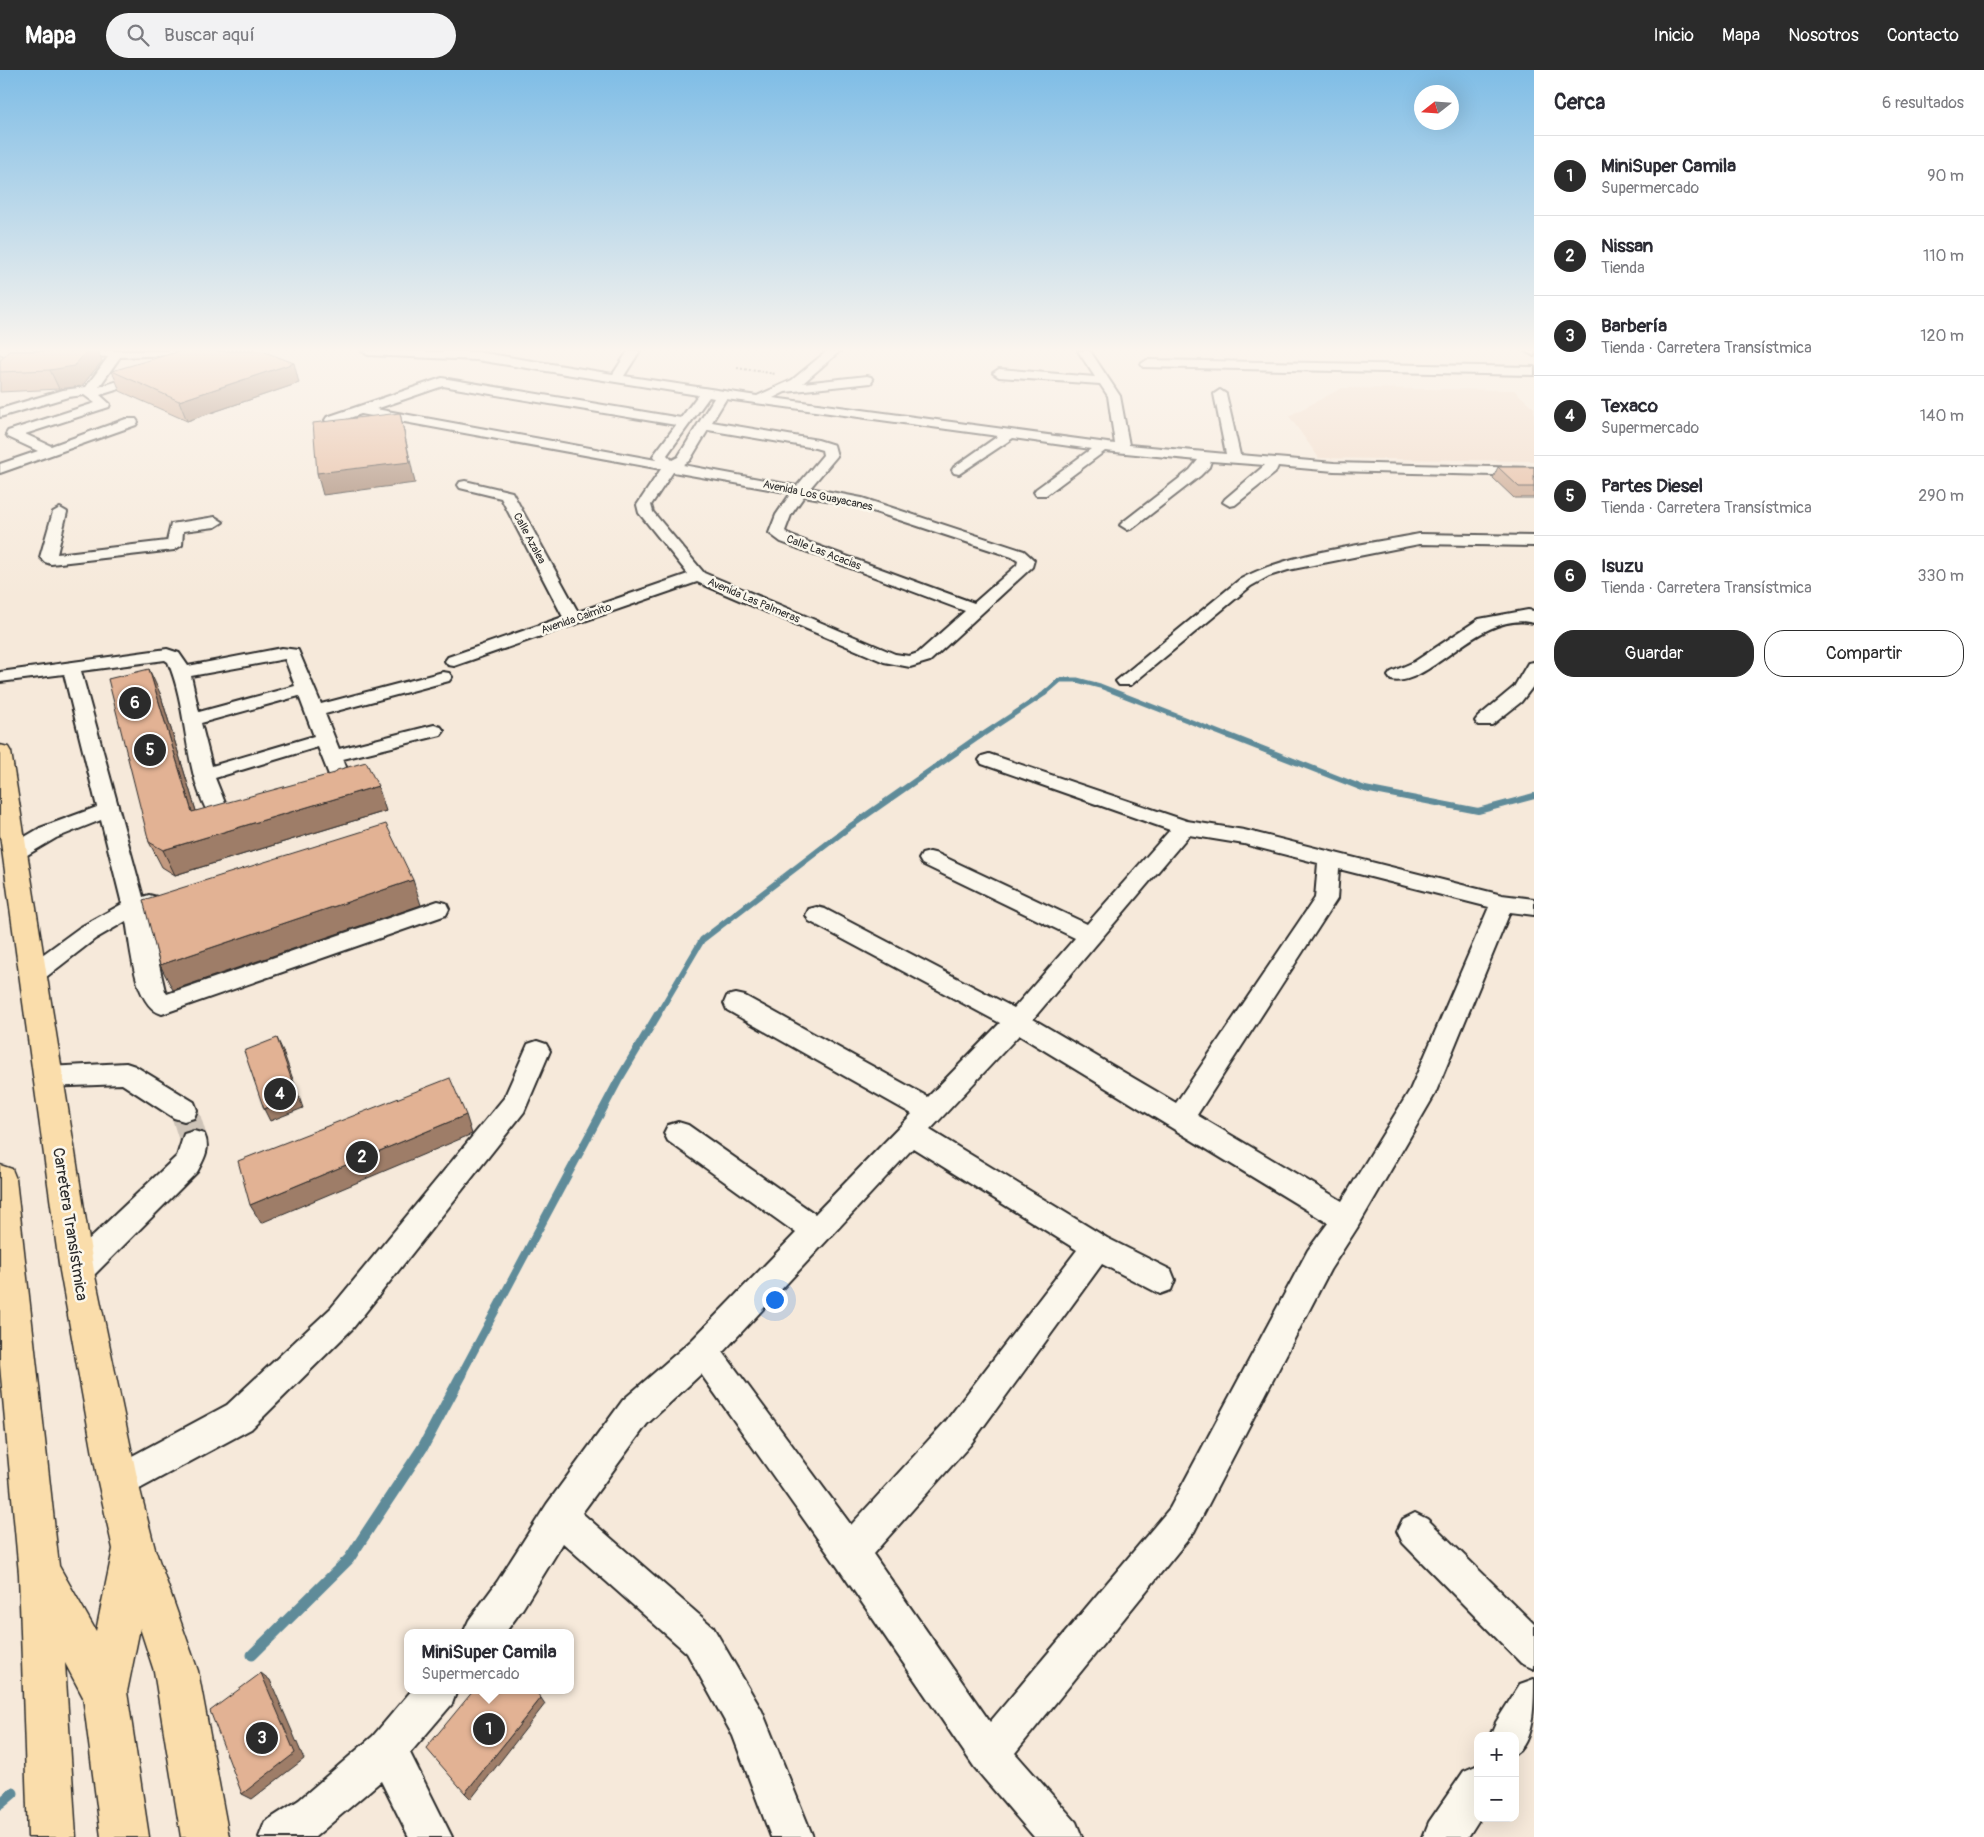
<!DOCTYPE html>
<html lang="es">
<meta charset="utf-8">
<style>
body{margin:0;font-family:Pangolin,sans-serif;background:#f2f2f3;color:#2b2b33}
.controls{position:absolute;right:15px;bottom:15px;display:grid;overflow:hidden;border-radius:10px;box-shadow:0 5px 20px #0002}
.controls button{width:45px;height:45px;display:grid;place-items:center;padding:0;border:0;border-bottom:1px solid #e1e1e2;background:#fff;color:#2b2b33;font:25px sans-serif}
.compass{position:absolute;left:1414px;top:15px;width:45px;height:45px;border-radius:50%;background:#fff;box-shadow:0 5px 20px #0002;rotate:253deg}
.you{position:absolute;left:774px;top:1229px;width:18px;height:18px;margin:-12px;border:4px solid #fff;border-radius:50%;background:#1a73e8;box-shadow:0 0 0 8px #1a73e833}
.badge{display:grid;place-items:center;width:32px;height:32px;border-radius:50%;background:#2b2b2b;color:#fff;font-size:16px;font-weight:700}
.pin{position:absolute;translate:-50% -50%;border:2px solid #fff;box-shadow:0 1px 5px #0006}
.popup{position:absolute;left:404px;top:1559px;width:170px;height:65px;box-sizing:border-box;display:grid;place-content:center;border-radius:10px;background:#fff;filter:drop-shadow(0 1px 4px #0005);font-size:16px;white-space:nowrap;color:#7c7c81}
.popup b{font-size:19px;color:#2b2b33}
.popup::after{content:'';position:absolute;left:50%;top:100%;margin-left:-10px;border:10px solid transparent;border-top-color:#fff}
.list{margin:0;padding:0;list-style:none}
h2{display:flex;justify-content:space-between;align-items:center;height:65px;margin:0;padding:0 20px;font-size:21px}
h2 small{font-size:16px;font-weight:400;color:#7c7c81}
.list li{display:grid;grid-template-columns:32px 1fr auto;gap:15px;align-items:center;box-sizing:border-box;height:80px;padding:0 20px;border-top:1px solid #e1e1e2}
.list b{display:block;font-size:19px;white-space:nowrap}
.list p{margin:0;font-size:16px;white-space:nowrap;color:#7c7c81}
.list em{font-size:16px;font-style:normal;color:#7c7c81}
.actions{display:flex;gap:10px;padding:15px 20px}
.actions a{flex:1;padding:11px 0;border:1px solid #2b2b2b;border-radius:20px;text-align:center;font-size:18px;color:#2b2b2b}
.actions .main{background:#2b2b2b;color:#fff}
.icon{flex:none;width:28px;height:28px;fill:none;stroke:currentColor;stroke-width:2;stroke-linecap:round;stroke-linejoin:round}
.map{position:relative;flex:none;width:1534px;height:1767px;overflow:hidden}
header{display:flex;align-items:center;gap:30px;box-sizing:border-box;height:70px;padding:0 25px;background:#2b2b2b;color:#fff}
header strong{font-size:24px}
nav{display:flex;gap:28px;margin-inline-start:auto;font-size:18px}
.search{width:350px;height:45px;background:#f2f2f3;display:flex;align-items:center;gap:12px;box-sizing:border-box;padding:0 18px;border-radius:28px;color:#7c7c81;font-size:19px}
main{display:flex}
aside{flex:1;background:#fff}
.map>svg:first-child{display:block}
</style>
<header>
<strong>Mapa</strong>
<div class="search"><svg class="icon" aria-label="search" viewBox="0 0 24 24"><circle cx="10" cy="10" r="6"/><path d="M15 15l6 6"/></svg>Buscar aquí</div>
<nav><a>Inicio</a><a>Mapa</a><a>Nosotros</a><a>Contacto</a></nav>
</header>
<main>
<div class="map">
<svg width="1534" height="1767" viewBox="0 0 1534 1767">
<rect width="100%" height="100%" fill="#f6e9da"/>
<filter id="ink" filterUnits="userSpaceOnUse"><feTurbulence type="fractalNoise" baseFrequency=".02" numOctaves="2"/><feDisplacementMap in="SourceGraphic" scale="10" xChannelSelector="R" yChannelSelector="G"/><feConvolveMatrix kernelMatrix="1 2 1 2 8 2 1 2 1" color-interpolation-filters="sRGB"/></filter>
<g filter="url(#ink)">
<path fill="#f0d8c5" d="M1342,318L1514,320L1534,338V391L1319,388L1289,346Z"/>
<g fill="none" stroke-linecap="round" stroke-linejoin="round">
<path stroke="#5f8b99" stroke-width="5" d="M979,667L1044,624L1060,610H1077L1100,616L1230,667"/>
<path stroke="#5f8b99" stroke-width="6" d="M1227,665L1365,719L1478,741L1534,726
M657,946L702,870L848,758L981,665"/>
<path stroke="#5f8b99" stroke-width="8" d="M461,1305L618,1011L658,944"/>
<path stroke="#5f8b99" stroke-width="11" d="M252,1585L349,1489L423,1377L462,1304
M0,1734L13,1723"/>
<path stroke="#cdc3b7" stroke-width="28" stroke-dasharray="28 14" stroke-linecap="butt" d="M184,1040L194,1072"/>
<defs>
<path id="minor" d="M101,281H177L171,285L120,287L99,317L192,288L198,281H210L200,294L100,325L110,334L109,337L25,364L51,376L126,349H136L138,352L136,355L0,403V394L38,381L8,367L6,364L8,361L95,333L84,325L68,327L0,347V339L63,320L86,317L108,287L99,286L97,284Z
M362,281L477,282L613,304L628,281H640L624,306L757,326L792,310L827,281H840L803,313L867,306L871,307L873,310L871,313L785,322L773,328L1115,374L1108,326L1100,314L999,307L993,303L999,299L1095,307L1078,281H1090L1120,326L1129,375L1226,384L1214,324L1220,320L1226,324L1240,385L1334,393L1534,398V406L1334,401L1278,396L1275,403L1235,435L1230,436L1223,432L1225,429L1265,395L1211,391L1209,397L1200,406L1133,458L1128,460L1120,455L1123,452L1190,400L1198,390L1105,381L1046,425H1036L1034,422L1036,419L1091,379L1013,368L959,404L954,403L952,400L954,397L998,366L726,329L712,352L818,370L834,375L837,386L810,418L862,428L1024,481L1034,490L1032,497L930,591L910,597L884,592L697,512L454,596L448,595L445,591L448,587L563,547L501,428L460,418L458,415L460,412L465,411L512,422L578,542L688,504L639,443L637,435L661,399L361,344L332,354L327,353L325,350L327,347L442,308L681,348L698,325L477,290L368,285ZM443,316L676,355L653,386L656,390L376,339ZM709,327L714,328L678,387L672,390L667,385ZM708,360L815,378L822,380L823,385L797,416L683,395L690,390ZM673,402L791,423L776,445L769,463L781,472L965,541L918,583L909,586L895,584L704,503L653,442L651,435ZM804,426L854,435L1012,487L1018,491L1017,495L974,533L791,466L785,461L791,445Z
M1526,281H1534V286Z
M1147,290L1534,297V305L1143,297L1141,294Z
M60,438L67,442L57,484L167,471L171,454L215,447L223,452L215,457L183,461L182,475L174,480L51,494L45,492L40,487L53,442Z
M1419,464L1534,466V476L1419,474L1288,500L1269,506L1251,516L1131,615H1119L1116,611L1239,510C1287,483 1364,475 1419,464Z
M1528,540L1534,541V553C1479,539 1429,619 1391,610L1388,606L1391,602L1414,592L1479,549Z
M282,578L298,580L321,634L443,602L449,603L452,607L449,611L325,644L339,679L434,655L441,657L444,661L441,665L343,689L351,710L343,726L329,730L322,729L319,724L328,717L331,710L318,677L215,708L229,743L246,744L250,749L246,754L231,758L214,753C182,705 190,643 168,592L165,590L81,601L143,827L149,825L157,827L160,833L157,839L147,842L165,921L167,924L438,831L446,833L449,839L446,845L162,944C134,936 131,877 126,851L95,869L41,911L32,914L23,911L20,905L23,899L79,858L122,834L101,750L56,768L22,788L14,790L6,788L3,783L6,778L40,758L97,737L64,604L0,612V602L167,579L179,583L188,596ZM285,589L295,616L199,642L191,606ZM299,626L314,666L212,696L201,653Z
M1534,592V615L1521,632L1492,655H1478L1475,651L1478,647L1514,617L1528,593Z
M989,684L1187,751L1244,760L1502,825L1534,829V845L1510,842L1435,1024L1357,1158L1330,1200L1194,1462L1015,1683L1076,1752L1082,1767H1034L975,1698L837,1496L701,1304L647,1354L582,1443L713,1557L762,1641L813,1767H771L733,1666L687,1583L563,1473L523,1538L505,1563H463L469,1550L497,1512L547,1434L623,1330L692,1270L796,1163L668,1071L664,1063L668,1055L678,1052L688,1055L815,1144L912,1044L727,940L724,933L727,926L736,924L745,926L928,1027L1000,953L809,851L806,845L809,839L817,837L825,839L1014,938L1075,868L922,794L919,789L922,784L930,782L938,784L1087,854L1170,760L982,694L979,690L982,686ZM1189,765L1244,774L1318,793L1315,828L1176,1033L1033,949ZM1339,799L1489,837L1410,1020L1342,1131L1197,1045L1337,829ZM1019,965L1328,1153L1308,1180L1170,1438L990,1652L873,1484L970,1375L1102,1194L1160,1224L1171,1220L1175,1210L1171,1200L1107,1168L930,1060ZM913,1078L1077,1180L946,1351L851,1455L723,1282Z
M537,971L546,974L550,981L524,1042L353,1258L251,1359L130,1424L118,1429L106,1424L101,1412L106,1400L227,1335L331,1238L504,1028L528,974Z
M126,993L135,996L194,1032L197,1040L194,1048L184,1051L174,1048L122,1014L47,1017L38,1014L34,1007L38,1000L47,997Z
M194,1061L204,1064C211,1078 204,1089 197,1102L88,1211L77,1215L66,1211L62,1201L66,1191L177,1086L184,1064Z
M1415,1443L1427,1449L1534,1554V1599L1521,1593L1403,1473L1397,1461L1403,1449Z
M1534,1609C1534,1633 1534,1672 1515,1684V1666H1490L1496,1652L1520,1614Z
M412,1620H457L452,1634L410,1683L452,1767H409L381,1711L315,1767H259L265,1752L299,1730L373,1666Z
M1478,1695V1748H1480L1468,1767H1423L1429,1752L1464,1701Z"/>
<path id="major" d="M0,285L8,289L0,294Z
M0,675L8,677L11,682L94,1201L138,1412L155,1479L198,1601L229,1767H181L154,1601L140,1558L127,1622L149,1767H101L83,1627L65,1593L76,1767H28L19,1504L0,1295V1095L12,1099L16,1109L59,1496L96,1561L113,1479L98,1412L60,1201L0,765Z"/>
</defs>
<use href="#minor" stroke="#2b2b2b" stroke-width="4"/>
<use href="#major" stroke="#2b2b2b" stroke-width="3"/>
<path stroke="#2b2b2b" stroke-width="2" stroke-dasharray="2 2" stroke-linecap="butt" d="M737,298L776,304"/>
<use href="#minor" fill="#fbf7ec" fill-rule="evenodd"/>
<use href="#major" fill="#faddab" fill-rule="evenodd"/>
</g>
<path fill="#c2997f" stroke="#2b2b2b" d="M9,281H98L102,291L82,316L59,319L0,322V291Z
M112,301L299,313L187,351L120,321Z
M1498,397H1534V428H1514L1493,408Z
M160,623L196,741H386L175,805L162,797L149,772Z"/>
<path fill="#9e7d68" stroke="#2b2b2b" d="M87,281H98L102,291L82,316L59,319L50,300Z
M294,293L299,313L187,351L179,331Z
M400,343L415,413L323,425L317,403Z
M149,599L160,623L204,767L192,742Z
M378,716L386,741L175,805L163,780Z
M413,810L421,835L173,920L160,895Z
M277,968L283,981L303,1038L270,1051L264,1039Z
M466,1045L472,1064L261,1153L250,1135Z
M261,1603L270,1610L304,1689L252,1729L242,1724Z
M541,1628L545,1634L471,1729L465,1723Z"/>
<path fill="#e2b294" stroke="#2b2b2b" d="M9,281H87L74,296L50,300L0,302V291Z
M180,281H262L294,293L179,331L112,301Z
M400,343L410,392L317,403L313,353Z
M1498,397H1534V417H1519Z
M149,599L192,742L335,703L337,700L366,692L378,716L163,780L149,772L108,609Z
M386,754L413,810L160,895L143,830Z
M277,968L297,1025L264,1039L244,981Z
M450,1008L466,1045L250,1135L238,1091Z
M261,1603L295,1683L242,1724L210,1641Z
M474,1620H534L541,1628L465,1723L426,1678Z"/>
</g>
<linearGradient id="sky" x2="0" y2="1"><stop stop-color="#7fbde6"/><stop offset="0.53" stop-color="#fbf5ee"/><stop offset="1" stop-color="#fbf5ee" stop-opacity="0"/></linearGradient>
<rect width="1534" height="528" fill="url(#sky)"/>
<g text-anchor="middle" stroke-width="5" stroke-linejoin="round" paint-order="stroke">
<g font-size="11" fill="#2b2b2b" stroke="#fbf7ec">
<text transform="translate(818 425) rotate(12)" y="4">Avenida Los Guayacanes</text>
<text transform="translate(530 468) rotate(62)" y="4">Calle Azalea</text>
<text transform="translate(824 482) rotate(21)" y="4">Calle Las Acacias</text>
<text transform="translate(754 530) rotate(23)" y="4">Avenida Las Palmeras</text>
<text transform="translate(576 548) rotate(-19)" y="4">Avenida Caimito</text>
</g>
<g font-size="16" fill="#2b2b2b" stroke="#fbf7ec">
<text transform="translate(71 1154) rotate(81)" y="6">Carretera Transístmica</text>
</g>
</g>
</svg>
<div class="controls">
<button>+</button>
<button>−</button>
</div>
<svg class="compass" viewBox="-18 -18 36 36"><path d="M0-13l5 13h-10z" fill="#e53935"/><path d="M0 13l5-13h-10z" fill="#7c7c81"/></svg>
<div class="you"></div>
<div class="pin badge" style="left:489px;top:1659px">1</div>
<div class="popup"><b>MiniSuper Camila</b>Supermercado</div>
<div class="pin badge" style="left:362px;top:1087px">2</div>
<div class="pin badge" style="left:262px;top:1668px">3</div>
<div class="pin badge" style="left:280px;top:1024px">4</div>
<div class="pin badge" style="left:150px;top:680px">5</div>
<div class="pin badge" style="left:135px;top:633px">6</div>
</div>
<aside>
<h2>Cerca<small>6 resultados</small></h2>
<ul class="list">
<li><span class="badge">1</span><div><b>MiniSuper Camila</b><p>Supermercado</p></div><em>90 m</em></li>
<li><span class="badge">2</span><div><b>Nissan</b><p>Tienda</p></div><em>110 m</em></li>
<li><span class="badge">3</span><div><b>Barbería</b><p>Tienda · Carretera Transístmica</p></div><em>120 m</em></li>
<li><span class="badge">4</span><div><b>Texaco</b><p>Supermercado</p></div><em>140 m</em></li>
<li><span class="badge">5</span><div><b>Partes Diesel</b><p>Tienda · Carretera Transístmica</p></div><em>290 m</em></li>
<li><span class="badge">6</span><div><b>Isuzu</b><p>Tienda · Carretera Transístmica</p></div><em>330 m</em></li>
</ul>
<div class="actions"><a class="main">Guardar</a><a>Compartir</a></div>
</aside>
</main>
